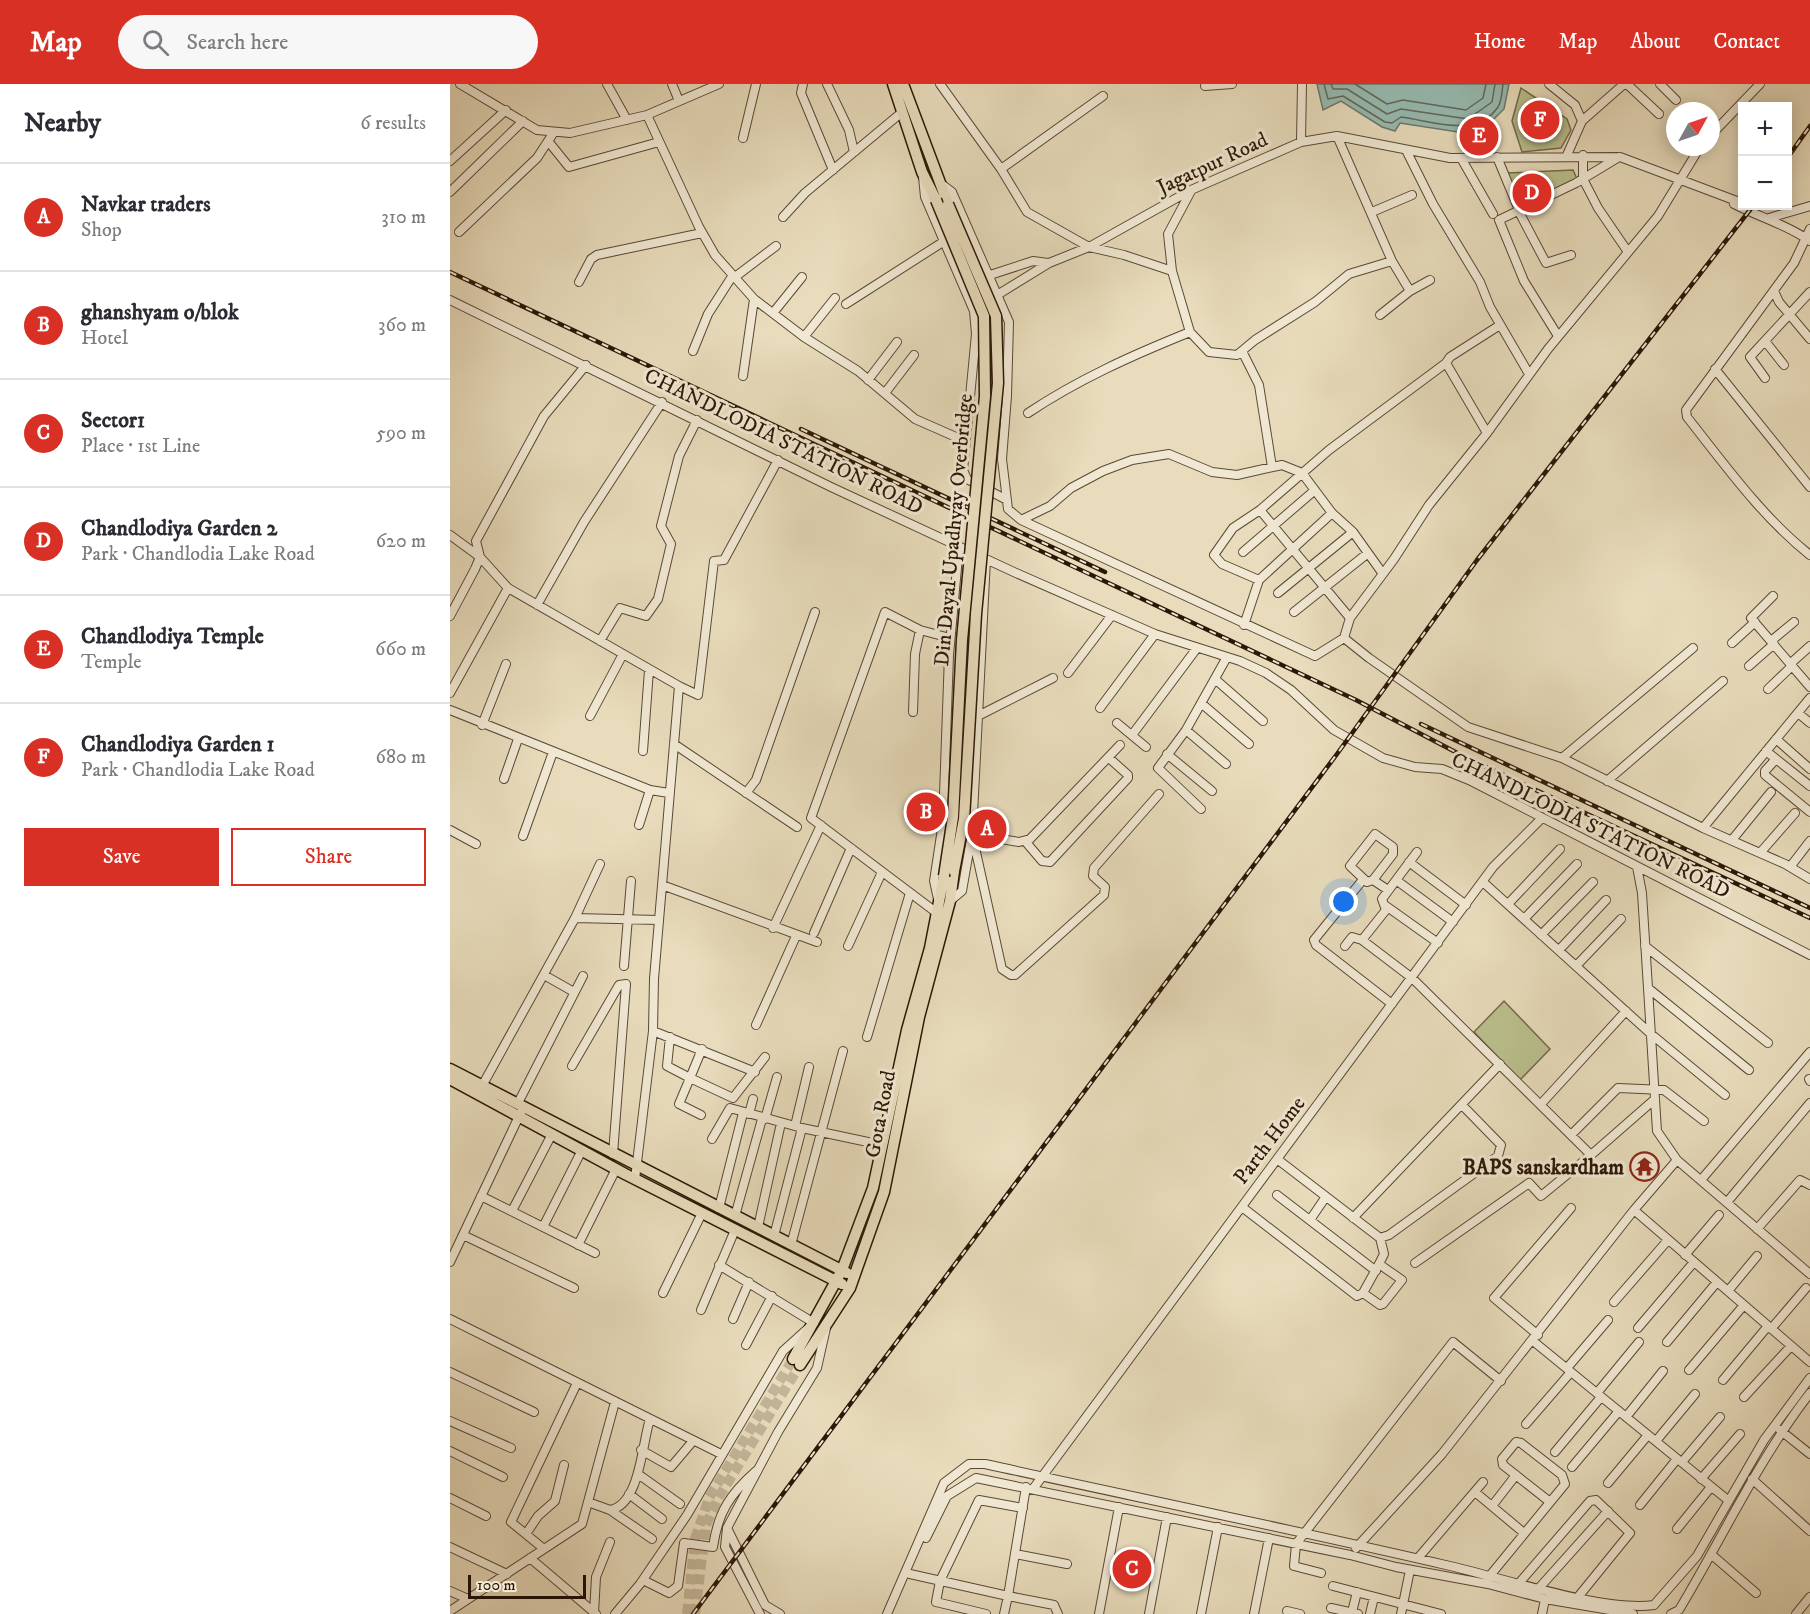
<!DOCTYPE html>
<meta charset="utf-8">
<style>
body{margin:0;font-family:"IM FELL DW Pica",serif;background:#f7f7f7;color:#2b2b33}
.controls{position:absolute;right:18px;top:18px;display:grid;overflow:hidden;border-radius:0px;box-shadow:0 3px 15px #0003}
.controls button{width:54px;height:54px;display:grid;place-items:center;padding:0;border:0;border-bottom:2px solid #e1e1e2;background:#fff;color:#2b2b33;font:30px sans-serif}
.compass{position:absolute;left:1216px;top:18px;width:54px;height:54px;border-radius:50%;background:#fff;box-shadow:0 3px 15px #0003;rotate:50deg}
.scale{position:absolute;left:18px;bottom:15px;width:118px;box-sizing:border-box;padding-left:6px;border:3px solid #2c1706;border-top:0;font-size:16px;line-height:21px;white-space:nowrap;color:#2c1706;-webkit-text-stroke:4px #f0e8d3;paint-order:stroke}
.you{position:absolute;left:894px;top:818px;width:21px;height:21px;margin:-15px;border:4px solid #fff;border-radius:50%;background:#1a73e8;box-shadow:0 0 0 9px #1a73e833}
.badge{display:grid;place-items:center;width:39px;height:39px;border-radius:50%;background:#d93025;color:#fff;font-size:20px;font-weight:700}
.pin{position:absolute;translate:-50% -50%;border:3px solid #fff;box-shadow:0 2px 6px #0006}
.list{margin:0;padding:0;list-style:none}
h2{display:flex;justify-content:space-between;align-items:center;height:78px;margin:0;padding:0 24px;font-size:26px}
h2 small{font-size:20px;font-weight:400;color:#7c7c81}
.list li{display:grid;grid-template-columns:39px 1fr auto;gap:18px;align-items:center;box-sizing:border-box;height:108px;padding:0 24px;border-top:2px solid #e1e1e2}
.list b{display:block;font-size:22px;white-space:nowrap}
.list p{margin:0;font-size:20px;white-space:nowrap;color:#7c7c81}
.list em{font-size:20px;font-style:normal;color:#7c7c81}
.actions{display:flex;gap:12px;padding:18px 24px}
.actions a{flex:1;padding:14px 0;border:2px solid #d93025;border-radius:0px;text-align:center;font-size:21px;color:#d93025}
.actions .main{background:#d93025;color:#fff}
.icon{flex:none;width:33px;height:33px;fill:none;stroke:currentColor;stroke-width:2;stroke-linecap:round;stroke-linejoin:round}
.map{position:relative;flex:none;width:1360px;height:1530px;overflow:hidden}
header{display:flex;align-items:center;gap:36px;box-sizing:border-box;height:84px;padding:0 30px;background:#d93025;color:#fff}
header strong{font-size:28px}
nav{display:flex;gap:33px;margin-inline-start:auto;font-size:21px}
.search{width:420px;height:54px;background:#f7f7f7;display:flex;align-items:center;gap:15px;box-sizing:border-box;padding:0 21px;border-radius:33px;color:#7c7c81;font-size:22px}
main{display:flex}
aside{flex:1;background:#fff}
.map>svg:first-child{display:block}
</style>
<header>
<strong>Map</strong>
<div class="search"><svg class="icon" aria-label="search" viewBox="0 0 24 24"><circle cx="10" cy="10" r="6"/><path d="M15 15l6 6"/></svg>Search here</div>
<nav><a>Home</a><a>Map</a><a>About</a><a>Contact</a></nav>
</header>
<main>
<aside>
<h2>Nearby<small>6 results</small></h2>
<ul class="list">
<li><span class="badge">A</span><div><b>Navkar traders</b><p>Shop</p></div><em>310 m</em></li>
<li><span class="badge">B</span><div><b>ghanshyam o/blok</b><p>Hotel</p></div><em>360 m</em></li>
<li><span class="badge">C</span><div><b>Sector1</b><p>Place · 1st Line</p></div><em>590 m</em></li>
<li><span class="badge">D</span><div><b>Chandlodiya Garden 2</b><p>Park · Chandlodia Lake Road</p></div><em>620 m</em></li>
<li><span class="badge">E</span><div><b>Chandlodiya Temple</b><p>Temple</p></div><em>660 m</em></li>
<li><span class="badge">F</span><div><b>Chandlodiya Garden 1</b><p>Park · Chandlodia Lake Road</p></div><em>680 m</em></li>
</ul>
<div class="actions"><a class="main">Save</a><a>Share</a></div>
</aside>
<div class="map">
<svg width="1360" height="1530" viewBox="0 0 1360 1530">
<rect width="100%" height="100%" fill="#e8dcbc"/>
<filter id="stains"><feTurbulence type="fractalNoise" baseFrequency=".00333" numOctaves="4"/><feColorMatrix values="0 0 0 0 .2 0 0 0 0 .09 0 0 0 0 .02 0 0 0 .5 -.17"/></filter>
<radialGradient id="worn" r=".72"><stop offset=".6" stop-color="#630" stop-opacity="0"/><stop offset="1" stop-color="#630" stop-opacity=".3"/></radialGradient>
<path fill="#babf8d" stroke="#736b4a" stroke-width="1.5" d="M1071,4L1117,35L1121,46L1111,64L1072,68L1062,37Z
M1123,86L1128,97L1070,121L1057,89Z
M1054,917L1100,965L1070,996L1024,948Z"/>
<path fill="#97bbb2" stroke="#6c796d" stroke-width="1.5" d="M867,0H1059L1054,25L1038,41L1021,50L950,39L945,47L932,43L891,17L873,26Z"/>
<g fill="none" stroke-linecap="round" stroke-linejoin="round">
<path stroke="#62695c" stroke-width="1.5" d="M874,0L878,15L893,12L935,38L942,39L951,33C983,37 1026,55 1048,23C1052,17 1052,7 1053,0
M881,0L883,5H897L937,30L951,25L1018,35L1042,18L1045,0
M905,0L937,20L953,16L1016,26L1033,14L1036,0"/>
<path stroke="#c2b598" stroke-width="10" stroke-dasharray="10 5" stroke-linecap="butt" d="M237,1530L245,1455L259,1414L343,1275
M245,1530L256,1441L267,1416L350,1281"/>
<defs>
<path id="minor" d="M10,0L87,46L120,49L197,31
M157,0L177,36
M222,0L229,17
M269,0L197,31L249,143L265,171L304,215L354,253L408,287L465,335L515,357
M353,0L351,9L383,86
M377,0L399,46L404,68
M490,0L551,85L577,128L639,163L674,171L722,187
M1099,0L1125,21L1132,37L1117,71
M1177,0L1209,30
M1210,0L1226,16
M755,2L782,0
M1132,37L1174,0
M1261,51L1310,0
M293,54L306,0
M98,57L119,83L209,58
M851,58L852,0
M956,66L983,120L1030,198L1040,223L1079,290
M1133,71V95L1148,124L1178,168
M1047,73L1069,126
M1011,74L1043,130
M0,77L56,26
M551,85L653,12
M473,93L475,113L524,227L526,250L513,386L517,395L557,416
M490,99L502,108L559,238L557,312L552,375L558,425L571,436L865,572L894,554L919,574L1018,643L1112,674L1253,744L1360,614
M741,107L718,150L722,187L740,248L759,268L787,271L805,256L865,218L899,190L942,177L887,52
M0,108L73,37
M1284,120C1309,133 1336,140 1360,157
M1068,126L1096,179L1121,171
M922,128L962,111
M333,133L355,109L451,29
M1319,134L1360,122
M1360,145L1344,179L1236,326L1237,333C1275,381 1312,433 1360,471
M9,148L87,74L104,48
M540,191L583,177L598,179
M285,193L326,162
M129,198L141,175L147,171L252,149
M960,207L980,196
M1324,207L1329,218L1360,255
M544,213L599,179L639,163L741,106L851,58L887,52L1000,74L1170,73L1292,119
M0,216L381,403L566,489L705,550L790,577L816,589L841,606L884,646L933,674L965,683L992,685L1019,696L1360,871
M396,220L496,156
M323,229L352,193
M930,231L960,207L942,177
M1108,252L1074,197L1049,136L1126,99L1169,73
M354,253L385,214
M1315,257L1334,281
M243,267L258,230L283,191
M792,267L809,301L822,383
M996,279L1000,273L1050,241
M1265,285L1360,403
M293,292L304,215
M1315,294L1300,273L1360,208
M418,296L447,258
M435,309L464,271
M578,329C629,295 683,271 740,248
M882,429L903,448L933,490
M571,436L600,422L621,404L653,387L682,376L719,370L762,388L787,391L832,381L852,389L882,429L809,496L794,541
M0,451L30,473L58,504
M793,468L865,406
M809,496L772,480L764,471L783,444L810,426
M828,509L903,448
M1323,512L1301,534L1360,603
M87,521L134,438L212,318
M844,528L918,469
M0,532L25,485L30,473L26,457L94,332L136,281
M900,534L810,426L879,366L996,279L1037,349
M894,554L900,534L944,475L979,421L1037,349L1098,265L1208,132L1250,63
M150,557L170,524L196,532L208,515L221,460L211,442L229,372L247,336
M1321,557L1344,538
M1282,559L1305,538
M1340,580L1360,562
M1299,582L1324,560
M618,589L662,531
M765,595L813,637
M229,602L248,611L264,477L274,476L328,376
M1318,605L1342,582
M0,609L58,504L229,602L204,895L203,947L185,1095
M751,619L799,660
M650,624L705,550
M0,626L200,706L219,709
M463,628L465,570L470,546
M1348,629L1360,639
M140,632L173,570
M524,634L603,594
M667,639L696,663
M32,641L56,580
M736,646L776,680
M682,651L747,564
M1326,655L1360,685
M224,660L347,743
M193,667L199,586
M1316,667L1360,702
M717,670L762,707
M1112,674L1243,564
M1326,675L1315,687V691L1360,728
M54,695L68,655
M1157,697L1273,597
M296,709L306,696L365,528
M751,725L708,684L736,646L777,573
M189,741L200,706
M1253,744L1335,780L1360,795
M0,746L26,760
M522,750L552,885L561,891H565L654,811L655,803L643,792L644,784L709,710
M522,750L569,758L580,755L670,661
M73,752L103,668
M1282,756L1321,708
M575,757L592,777L600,778L678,694V691L659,674
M1310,769L1345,729
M959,778L1016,821
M1187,783L1192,809L1207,1047L1227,1076L1360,1190
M1340,783L1360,757
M923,796L943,770V763L925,750L900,782L917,798L923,796L938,806
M946,796L1003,838
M911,798L864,856L866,861L942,920
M1033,798L1201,950L1275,1011
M212,801L367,858
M488,815L484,797L493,738L499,571L509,462
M500,817L512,807L522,750L536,475
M1058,820L1110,765
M936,822L988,859
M487,829L361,734L435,528L470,546L500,554
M125,834L209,836
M1074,835L1127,780
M323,844L371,741
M364,849L401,764
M1091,851L1143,798
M912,856L962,894L1141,1071L1205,1015
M398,862L432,788
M895,862L902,853L912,856L936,826L932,815L967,768
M1195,862L1318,959
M1109,866L1156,816
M174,882L181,797
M1126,882L1171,835
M94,891L124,908
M1198,904L1299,986
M306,941L346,852
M203,947L305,988
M220,953L217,982L240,994L229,1020L251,1031
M417,953L460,809
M252,965L240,994L283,1014L315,973
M122,982L169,901L176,900L163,1070
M1359,995L1360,997
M32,1002L125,834L150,780
M68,1019L133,892
M1091,1020L1176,927
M299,1030L303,1015
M315,1035L327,993
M345,1042L359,983
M352,1044L432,1061
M1121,1051L1168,1004L1214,1006L1254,1037
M262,1055L280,1024L352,1044L324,1152
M827,1075L930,1154L939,1151L1048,1072L1051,1061L1012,1021
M1251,1096L1360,968
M827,1111L926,1187
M31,1112L145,1169
M1278,1117L1360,1019
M792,1123L907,1212L913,1209L929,1180L952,1196L933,1220L930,1221L913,1209
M269,1124L293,1029
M1184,1126L1360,1278
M62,1127L102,1050
M285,1132L312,1035
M903,1134L1050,980
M860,1136L875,1114
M93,1143L132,1066
M308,1143L331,1039
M1307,1145L1350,1096L1360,1101
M13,1151L124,1204
M128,1161L166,1085
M341,1161L393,967
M1235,1171L1269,1131
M0,1178L71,1028
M965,1179L1079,1099L1091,1112L1141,1071
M929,1180L934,1170L930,1154
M1278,1207L1307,1172
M213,1209L252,1129
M1164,1218L1218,1156
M251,1226L285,1146
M0,1235L271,1370
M283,1235L299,1198
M1188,1244L1244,1178
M1321,1245L1356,1204
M1088,1251L1044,1214L1121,1124
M1083,1257L1279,1417
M1217,1258L1267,1198
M296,1261L322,1212
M1117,1284L1158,1236
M1239,1286L1294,1221
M0,1288L84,1328
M1273,1296L1318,1242
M1147,1309L1189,1258
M1294,1313L1341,1262
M1176,1333L1213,1287
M0,1337L61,1364
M1076,1340L1121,1288
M1330,1346L1360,1370
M1206,1357L1245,1310
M191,1366L221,1383L243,1357
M0,1367L53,1393
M1105,1368L1151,1313
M1232,1378L1270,1333
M1122,1383L1169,1327
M188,1390L230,1420
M1251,1395L1290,1350
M1302,1395L1360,1447
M1158,1399L1198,1351
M583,1405L1043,783L1091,735
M1025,1408L1074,1449
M179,1410L212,1435
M0,1414L36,1432
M138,1418L160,1426C190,1421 192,1359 200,1335
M1190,1421L1227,1375
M1042,1422L1066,1391
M160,1426L202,1455
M1227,1445L1261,1403
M278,1446L315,1521L330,1530
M76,1450L88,1432L105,1417L114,1381
M476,1454L497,1412L526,1394L900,1471L946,1483L1038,1500L1095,1515L1183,1530
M0,1463L57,1490
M906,1464L992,1370L1184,1126L1227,1076
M94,1465L61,1438L127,1299
M565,1470L617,1480
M1262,1471L1306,1509
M80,1474L146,1530
M968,1474L1033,1398
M871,1489L844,1482L846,1460L1003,1258L1051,1297
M460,1490L558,1512L576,1403
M1038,1494L1115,1400L1112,1391L1071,1359L1066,1358L1052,1375L1053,1381L1100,1418
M193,1496L219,1509L228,1502L234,1459L263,1463C268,1428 280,1410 306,1387
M1070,1498L1140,1417L1146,1416L1180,1449L1128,1513
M883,1502L991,1530
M1090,1503L1158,1427
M0,1507L18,1515
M881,1524L908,1530
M0,1527L132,1440L165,1318
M837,1527L850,1530
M902,1528L907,1508
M144,1529L146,1493L160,1458
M165,1530L190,1500L237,1431L333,1267L364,1239L269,1181
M310,1530L275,1463L277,1444L328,1348L367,1284L376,1244
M437,1530L494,1399L519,1380H535C690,1414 845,1446 1000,1482C1052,1494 1155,1528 1204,1521L1247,1472L1314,1356L1360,1294
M536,1530L486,1518L490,1497L529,1416L573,1424
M554,1530L558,1512L604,1521L608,1530
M649,1530L669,1423
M699,1530L717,1433
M751,1530L768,1443
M804,1530L819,1454
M920,1530L924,1513
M951,1530L960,1486
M1092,1530L1095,1515
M1221,1530L1229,1526C1273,1453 1308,1376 1360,1309
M1346,1530L1360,1513"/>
<path id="major" d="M443,0L472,88L486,116
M453,0L498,120
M0,985L397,1189
M0,995L175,1090L392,1200
M343,1275L392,1186L423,1104L457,946L480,864L494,792
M350,1281L400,1204L434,1108L469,933L500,817L504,787"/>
</defs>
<use href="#minor" stroke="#5b4834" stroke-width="10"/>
<use href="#major" stroke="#2c1706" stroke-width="13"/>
<use href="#minor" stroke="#f0e8d3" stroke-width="8"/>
<use href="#major" stroke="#e8dcbc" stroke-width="10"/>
<defs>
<path id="rail" d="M1338,73L1360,42
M0,188L906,616L1015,673L1360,834
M351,345L655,488
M971,640L1360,824
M243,1530L887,670L1027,476L1303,122"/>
</defs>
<use href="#rail" stroke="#2c1706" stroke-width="4.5"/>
<use href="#rail" stroke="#f0e8d3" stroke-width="2" stroke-dasharray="7" stroke-linecap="butt"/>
<defs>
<path id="major-bridge" d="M486,116L534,232L535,312L512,556L503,733L494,792
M498,120L546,232L548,299L526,530L514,735L504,787"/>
</defs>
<use href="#major-bridge" stroke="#2c1706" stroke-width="13" stroke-linecap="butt"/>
<use href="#major-bridge" stroke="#e8dcbc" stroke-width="10"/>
</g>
<defs>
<symbol id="temple-ring" viewBox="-11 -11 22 22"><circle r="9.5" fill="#f0e8d3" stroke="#8f2418" stroke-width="1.5"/><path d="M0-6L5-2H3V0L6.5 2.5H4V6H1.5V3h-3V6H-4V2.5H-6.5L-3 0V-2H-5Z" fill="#8f2418"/></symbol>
</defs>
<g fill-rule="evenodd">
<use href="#temple-ring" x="1178" y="1066" width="33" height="33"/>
</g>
<g text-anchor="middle" stroke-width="6" stroke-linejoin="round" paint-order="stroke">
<g font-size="21" fill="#2c1706" stroke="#f0e8d3">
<text transform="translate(762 79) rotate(-25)" y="7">Jagatpur Road</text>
<text transform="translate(334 357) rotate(26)" y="7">CHANDLODIA STATION ROAD</text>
<text transform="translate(503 446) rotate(-85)" y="7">Din Dayal Upadhyay Overbridge</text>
<text transform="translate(1141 741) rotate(26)" y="7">CHANDLODIA STATION ROAD</text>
<text transform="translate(430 1030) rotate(-79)" y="7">Gota Road</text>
<text transform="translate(819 1056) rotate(-53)" y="7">Parth Home</text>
</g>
<g font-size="21" font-weight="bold" fill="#2c1706" stroke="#f0e8d3" text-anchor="end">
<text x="1174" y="1090">BAPS sanskardham</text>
</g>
</g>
<rect width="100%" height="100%" filter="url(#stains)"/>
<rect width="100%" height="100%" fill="url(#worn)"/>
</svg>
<div class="controls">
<button>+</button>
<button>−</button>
</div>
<svg class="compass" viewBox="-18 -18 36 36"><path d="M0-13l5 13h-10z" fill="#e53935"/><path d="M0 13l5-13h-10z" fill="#7c7c81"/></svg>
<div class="scale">100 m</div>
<div class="you"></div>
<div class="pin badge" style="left:537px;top:745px">A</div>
<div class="pin badge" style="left:476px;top:728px">B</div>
<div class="pin badge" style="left:682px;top:1485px">C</div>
<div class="pin badge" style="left:1082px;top:109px">D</div>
<div class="pin badge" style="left:1029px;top:52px">E</div>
<div class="pin badge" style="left:1090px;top:36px">F</div>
</div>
</main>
